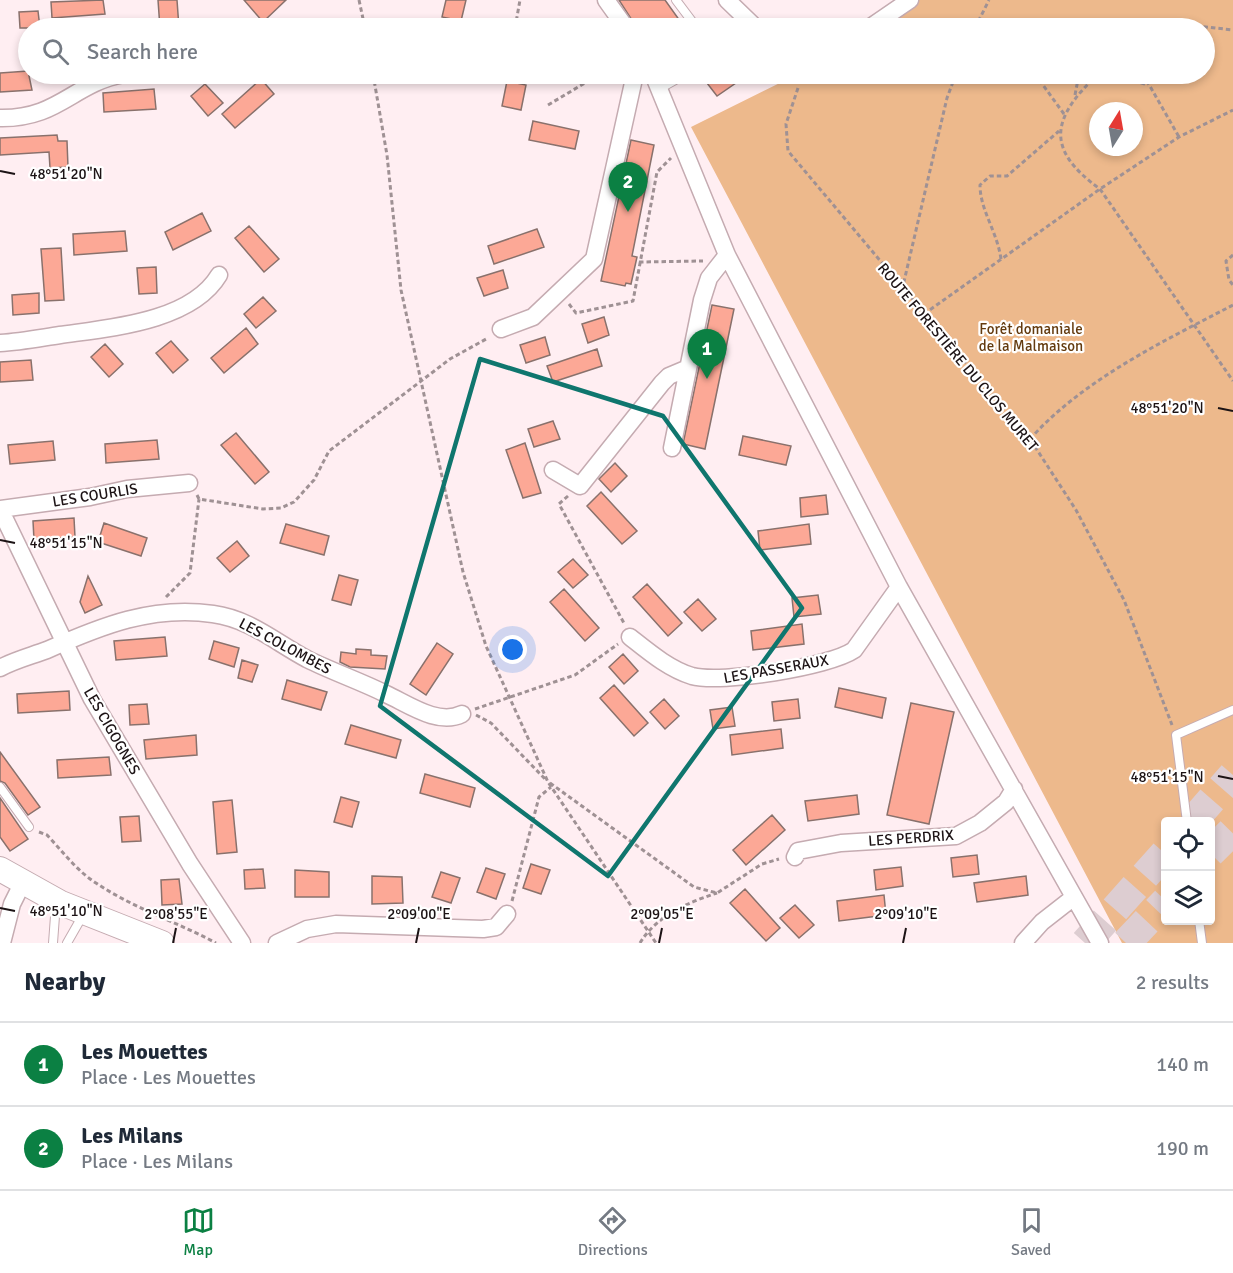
<!DOCTYPE html>
<meta charset="utf-8">
<style>
body{margin:0;font-family:Signika,sans-serif;background:#f2f2f3;color:#1f2937}
.controls{position:absolute;right:18px;bottom:18px;display:grid;overflow:hidden;border-radius:6px;box-shadow:0 3px 9px #0003}
.controls button{width:54px;height:54px;display:grid;place-items:center;padding:0;border:0;border-bottom:2px solid #e0e1e3;background:#fff;color:#1f2937;font:30px sans-serif}
.compass{position:absolute;left:1089px;top:102px;width:54px;height:54px;border-radius:50%;background:#fff;box-shadow:0 3px 9px #0003;rotate:11deg}
.you{position:absolute;left:513px;top:650px;width:21px;height:21px;margin:-15px;border:4px solid #fff;border-radius:50%;background:#1a73e8;box-shadow:0 0 0 9px #1a73e833}
.badge{display:grid;place-items:center;width:39px;height:39px;border-radius:50%;background:#0b8043;color:#fff;font-size:20px;font-weight:700}
.pin{position:absolute;translate:-50% -50px;filter:drop-shadow(0 2px 3px #0008)}
.pin::after{content:'';position:absolute;top:32px;width:21px;height:18px;background:inherit;clip-path:polygon(0 0,100% 0,50% 100%)}
.list{margin:0;padding:0;list-style:none}
h2{display:flex;justify-content:space-between;align-items:center;height:78px;margin:0;padding:0 24px;font-size:26px}
h2 small{font-size:20px;font-weight:400;color:#747a83}
.list li{display:grid;grid-template-columns:39px 1fr auto;gap:18px;align-items:center;box-sizing:border-box;height:84px;padding:0 24px;border-top:2px solid #e0e1e3}
.list b{display:block;font-size:22px;white-space:nowrap}
.list p{margin:0;font-size:20px;white-space:nowrap;color:#747a83}
.list em{font-size:20px;font-style:normal;color:#747a83}
.icon{flex:none;width:33px;height:33px;fill:none;stroke:currentColor;stroke-width:2;stroke-linecap:round;stroke-linejoin:round}
.map{position:relative;flex:none;width:1233px;height:943px;overflow:hidden}
.search{position:absolute;background:#fff;box-shadow:0 3px 9px #0003;left:18px;right:18px;top:18px;height:66px;display:flex;align-items:center;gap:15px;box-sizing:border-box;padding:0 21px;border-radius:33px;color:#747a83;font-size:22px}
.sheet{height:246px;background:#fff}
nav{display:flex;justify-content:space-around;align-items:center;box-sizing:border-box;height:84px;border-top:2px solid #e0e1e3;background:#fff;font-size:16px;color:#747a83}
nav a{display:grid;justify-items:center;gap:3px}
nav .on{color:#0b8043}
.map>svg:first-child{display:block}
</style>
<div class="map">
<svg width="1233" height="943" viewBox="0 0 1233 943">
<rect width="100%" height="100%" fill="#ffeef2"/>
<path fill="#edb98c" fill-rule="evenodd" d="M914,0H1233V943H1122L691,127L798,74H1204V28H865ZM1098,111H1134V147H1098ZM1166,822H1210V920H1166Z"/>
<path fill="#fca896" stroke="#89716c" stroke-width="1.5" d="M103,0L105,14L52,18L51,2Z
M158,0H177L179,28H160Z
M244,0H286L263,22Z
M446,0H466L461,21L442,17Z
M619,0H665L685,28H637Z
M38,11L40,28H20L19,12Z
M28,71L32,90L0,92V73Z
M700,74H749L717,96Z
M261,79L274,94L235,128L222,114Z
M507,81L526,85L521,110L502,106Z
M205,84L223,103L208,116L191,96Z
M154,89L156,109L104,112L103,93Z
M533,121L579,131L575,149L529,140Z
M57,135L58,141H67L68,167L50,168L49,152L0,155V138Z
M631,140L654,145L632,256L637,257L631,284L626,283L625,286L601,281Z
M202,213L211,231L173,250L165,232Z
M249,226L279,259L264,272L235,238Z
M537,229L544,247L494,264L488,246Z
M125,231L127,251L74,255L73,234Z
M61,248L64,300L45,301L41,249Z
M156,267L157,293L139,294L137,268Z
M503,270L508,288L484,296L477,278Z
M39,293V313L13,315L12,295Z
M263,297L276,311L256,328L244,314Z
M712,305L734,309L705,449L683,444Z
M604,317L609,335L588,343L582,324Z
M246,328L258,344L224,373L211,358Z
M545,337L550,355L526,363L520,345Z
M171,341L188,360L173,373L156,353Z
M105,344L123,364L109,377L91,357Z
M597,349L602,366L553,382L547,366Z
M31,360L33,380L0,382V362Z
M553,421L560,439L534,447L528,429Z
M236,433L269,472L255,484L221,445Z
M743,436L791,446L786,465L739,455Z
M157,440L159,459L106,463L105,444Z
M53,441L55,460L10,464L8,445Z
M525,443L541,493L523,498L506,450Z
M615,463L627,476L611,492L599,479Z
M601,492L637,531L622,544L587,506Z
M826,495L828,514L801,517L800,498Z
M74,518L75,537L34,540L33,521Z
M104,523L147,538L141,556L98,542Z
M286,524L329,536L324,555L280,543Z
M809,524L811,544L760,550L758,531Z
M237,541L249,556L230,572L217,558Z
M573,559L588,575L573,588L558,572Z
M339,575L358,580L351,605L332,600Z
M88,576L102,605L85,613L80,602Z
M647,584L682,623L668,636L633,597Z
M564,589L599,628L585,641L550,602Z
M818,595L821,614L794,617L792,598Z
M698,599L716,619L702,631L684,612Z
M802,624L804,644L753,650L751,631Z
M165,637L167,656L116,660L114,641Z
M214,641L239,648L234,667L209,659Z
M437,643L453,654L426,695L410,684Z
M356,649L371,650V655L387,656L385,669L350,667L340,662L341,652L356,654Z
M623,654L638,671L624,684L609,667Z
M242,660L258,665L252,682L238,678Z
M287,680L327,692L321,710L282,699Z
M614,685L648,723L634,736L600,698Z
M839,688L886,698L882,718L835,707Z
M69,691L70,710L18,713L17,694Z
M664,699L679,716L665,729L650,712Z
M798,699L800,718L774,721L772,702Z
M911,703L954,712L929,824L887,815Z
M147,704L149,724L130,725L129,705Z
M732,707L735,726L713,729L710,710Z
M351,725L401,740L396,758L345,744Z
M781,729L783,748L732,755L730,735Z
M196,735L197,755L146,759L144,740Z
M0,752L40,807L28,815L5,783L0,781Z
M109,757L111,775L58,778L57,760Z
M425,774L475,788L470,807L420,793Z
M857,795L859,814L808,821L805,801Z
M341,797L359,802L352,827L334,822Z
M0,798L28,839L10,851L0,837Z
M232,800L237,852L217,854L213,802Z
M772,815L785,830L746,865L733,850Z
M139,816L141,841L122,842L120,817Z
M977,855L979,874L953,877L951,858Z
M531,864L550,870L541,894L523,888Z
M901,867L903,886L876,890L874,870Z
M486,868L505,874L496,899L477,892Z
M263,869L265,888L245,889L244,870Z
M295,870L329,872V897H295Z
M441,872L460,878L451,903L432,897Z
M372,876L402,877L403,903L372,904Z
M1026,876L1028,895L977,902L974,883Z
M179,879L182,904L162,905L161,880Z
M745,889L780,928L766,941L730,903Z
M884,895L886,915L839,921L837,901Z
M795,905L814,925L799,938L780,918Z"/>
<g fill="none" stroke-linecap="round" stroke-linejoin="round">
<path stroke="#ddcdd1" stroke-width="30" stroke-dasharray="30 15" stroke-linecap="butt" d="M1192,822L1233,775
M1210,853L1233,830
M1085,943L1166,852
M1126,943L1166,901"/>
<defs>
<path id="lane" d="M676,0L697,28
M661,88L686,74
M0,787L29,827
M1187,822L1176,735L1233,710
M1199,920L1202,943
M53,943L55,916L60,906
M67,943L83,915"/>
<path id="street" d="M606,0L626,28
M727,0L756,28
M869,28L910,0
M653,74L727,255L899,587L1100,943
M803,74H804
M0,118C59,119 73,83 124,74
M501,329L533,317L594,259L635,74
M0,343C20,342 40,338 60,335C109,328 191,322 219,275
M672,448L702,300L709,278L727,255
M553,470L580,486L662,383L669,376L688,368
M0,509L92,699L190,864L242,943
M0,509L90,497L127,489L189,483
M630,637C649,652 669,669 692,676C721,684 829,667 854,650L899,587
M0,668C15,660 31,656 47,650C101,626 153,605 213,614C250,619 275,642 307,659C333,672 360,681 386,694C408,704 438,726 462,714
M795,857L798,851L841,843L956,836L980,823L1006,802L1014,789
M2,943L12,904L22,884
M277,943L307,929L336,924L483,929L496,927L507,914
M1023,943L1042,922L1074,897"/>
<path id="secondary" d="M0,869L61,903L162,943"/>
</defs>
<use href="#lane" stroke="#c5abb1" stroke-width="10"/>
<use href="#street" stroke="#c5abb1" stroke-width="19"/>
<use href="#secondary" stroke="#c5abb1" stroke-width="26"/>
<path stroke="#9f9194" stroke-width="3" stroke-dasharray="4.5 3" stroke-linecap="butt" d="M359,0L365,28
M515,28L520,0
M975,28L989,0
M1159,28L1180,24L1233,30
M373,74L387,155L401,290L463,572L486,646L548,782L656,943
M1035,74L1064,114
M1098,74C1053,117 1043,148 1100,189L1233,381
M1112,74L1148,85
M1143,74L1179,137
M505,77L506,74
M798,88L786,124L788,151L1030,439L1076,510L1124,600L1172,725
M1075,95L1079,74
M548,105L600,74
M1233,255L1226,261L1229,280L1233,285
M1001,259C997,231 980,210 980,185L990,176H1007L1059,131
M639,262L703,261
M902,290L947,98L956,74
M569,304L576,313L633,301L657,172L671,158
M924,314L1100,189L1179,137L1233,110
M1030,439C1084,379 1162,342 1233,305
M197,495L199,499L263,509L281,508L294,502L314,480L329,451L450,359L488,338
M568,496L559,504L625,625
M166,597L190,573L199,499
M475,709L575,675L618,644
M476,715L491,723L545,779
M550,783L694,887L717,893L762,864L779,859
M39,832L47,835C63,852 77,871 96,883C133,908 177,922 216,943
M512,901L539,797L551,787
M640,943C656,916 689,902 717,893"/>
<use href="#lane" stroke="#fff" stroke-width="8"/>
<use href="#street" stroke="#fff" stroke-width="16"/>
<use href="#secondary" stroke="#fff" stroke-width="24"/>
</g>
<path fill="none" stroke="#0f766e" stroke-width="4.5" stroke-linejoin="round" d="M480,359L663,416L802,608L608,876L380,706Z"/>
<path fill="none" stroke="#1c1315" stroke-width="2" d="M0,171L15,174M1218,408L1233,411M0,540L15,543M1218,776L1233,779M0,908L15,911M173,943L176,928M416,943L419,928M659,943L662,928M903,943L906,928"/>
<g text-anchor="middle" stroke-width="4.5" stroke-linejoin="round" paint-order="stroke">
<g font-size="15" fill="#643b0f" stroke="#fff">
<text x="1031" y="334">Forêt domaniale<tspan x="1031" dy="17">de la Malmaison</tspan></text>
</g>
<g font-size="15" fill="#1c1315" stroke="#fff">
<text transform="translate(958 357) rotate(50)" y="5">ROUTE FORESTIÈRE DU CLOS MURET</text>
<text transform="translate(95 495) rotate(-9)" y="5">LES COURLIS</text>
<text transform="translate(285 646) rotate(28)" y="5">LES COLOMBES</text>
<text transform="translate(776 669) rotate(-10)" y="5">LES PASSERAUX</text>
<text transform="translate(112 731) rotate(60)" y="5">LES CIGOGNES</text>
<text transform="translate(911 838) rotate(-4)" y="5">LES PERDRIX</text>
</g>
</g>
<g font-size="15" text-anchor="middle" fill="#1c1315" stroke="#fff" stroke-width="4.5" stroke-linejoin="round" paint-order="stroke">
<text x="66" y="179">48°51'20"N</text>
<text x="1167" y="413">48°51'20"N</text>
<text x="66" y="548">48°51'15"N</text>
<text x="1167" y="782">48°51'15"N</text>
<text x="66" y="916">48°51'10"N</text>
<text x="176" y="919">2°08'55"E</text>
<text x="419" y="919">2°09'00"E</text>
<text x="662" y="919">2°09'05"E</text>
<text x="906" y="919">2°09'10"E</text>
</g>
</svg>
<div class="controls">
<button><svg class="icon" aria-label="locate" viewBox="0 0 24 24"><circle cx="12" cy="12" r="6"/><path d="M12 2v4M12 18v4M2 12h4M18 12h4"/></svg></button>
<button><svg class="icon" aria-label="layers" viewBox="0 0 24 24"><path d="M12 4l9 5-9 5-9-5zM3 14l9 5 9-5"/></svg></button>
</div>
<svg class="compass" viewBox="-18 -18 36 36"><path d="M0-13l5 13h-10z" fill="#e53935"/><path d="M0 13l5-13h-10z" fill="#747a83"/></svg>
<div class="you"></div>
<div class="pin badge" style="left:707px;top:379px">1</div>
<div class="pin badge" style="left:628px;top:212px">2</div>
<div class="search"><svg class="icon" aria-label="search" viewBox="0 0 24 24"><circle cx="10" cy="10" r="6"/><path d="M15 15l6 6"/></svg>Search here</div>
</div>
<section class="sheet">
<h2>Nearby<small>2 results</small></h2>
<ul class="list">
<li><span class="badge">1</span><div><b>Les Mouettes</b><p>Place · Les Mouettes</p></div><em>140 m</em></li>
<li><span class="badge">2</span><div><b>Les Milans</b><p>Place · Les Milans</p></div><em>190 m</em></li>
</ul>
</section>
<nav>
<a class="on"><svg class="icon" aria-label="map" viewBox="0 0 24 24"><path d="M3 6l6-2 6 2 6-2v14l-6 2-6-2-6 2zM9 4v14M15 6v14"/></svg>Map</a>
<a><svg class="icon" aria-label="directions" viewBox="0 0 24 24"><path d="M12 3l9 9-9 9-9-9zM9 14v-3h6M13 9l2 2-2 2"/></svg>Directions</a>
<a><svg class="icon" aria-label="saved" viewBox="0 0 24 24"><path d="M7 4h10v16l-5-4-5 4z"/></svg>Saved</a>
</nav>
